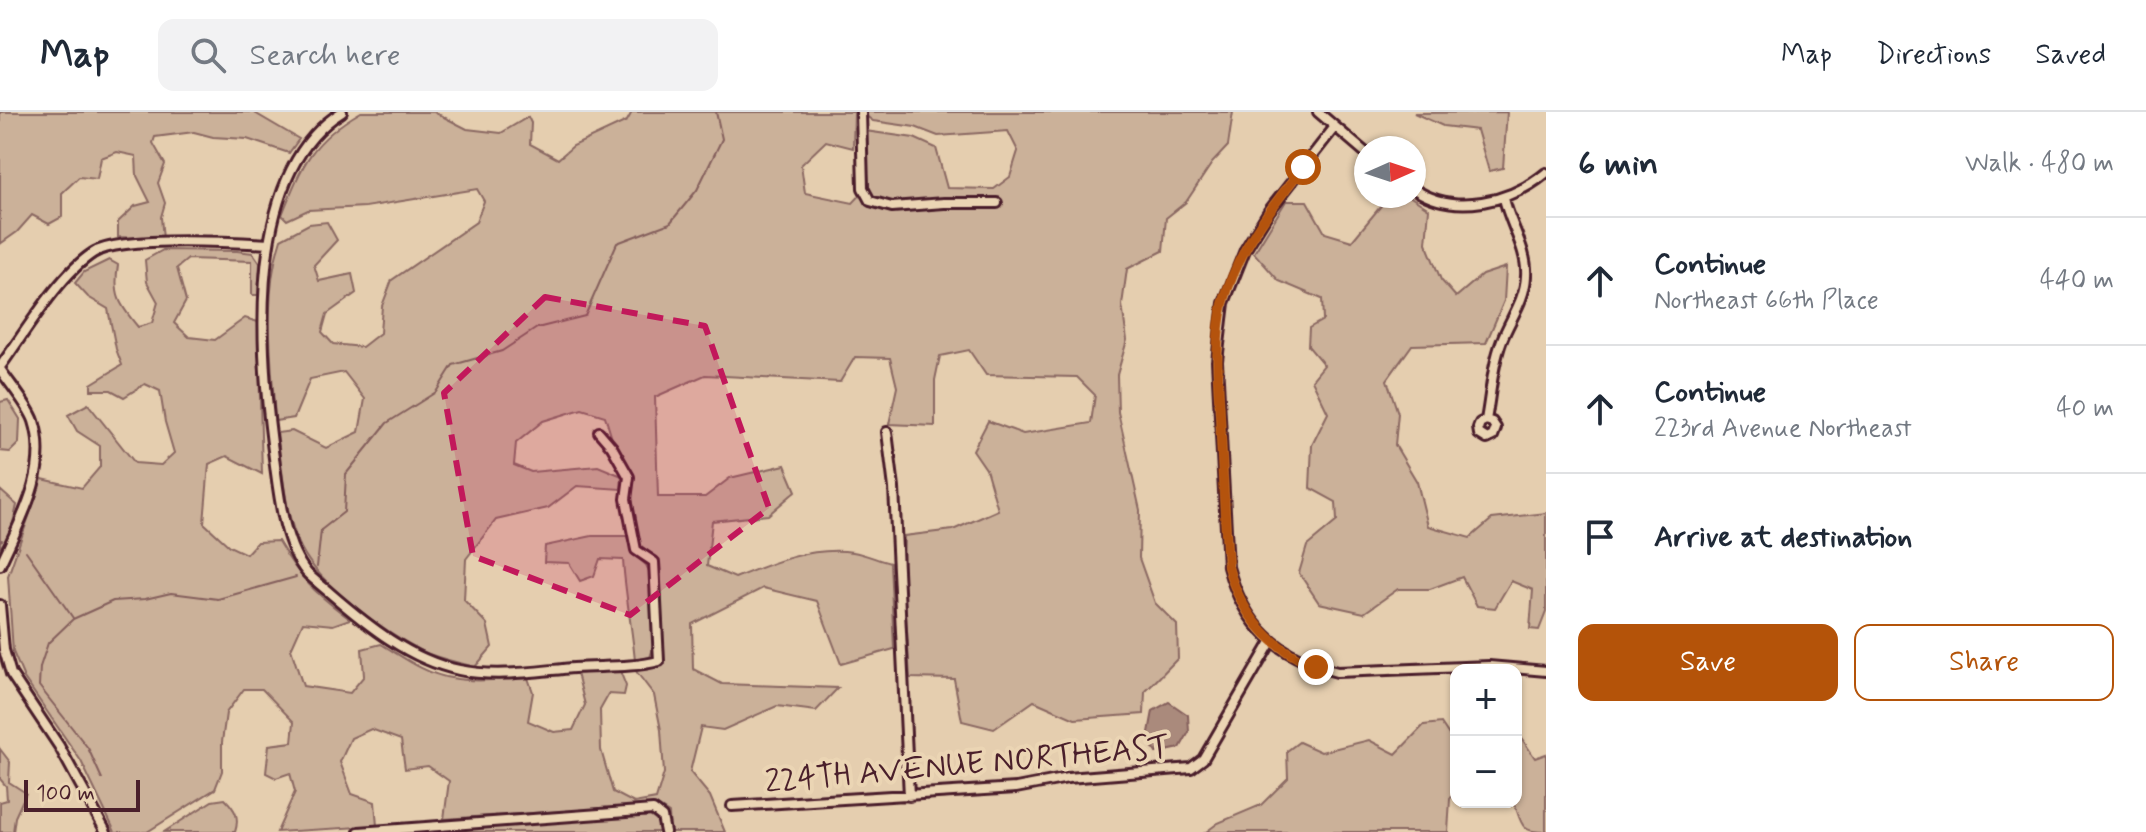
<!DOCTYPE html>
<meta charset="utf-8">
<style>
body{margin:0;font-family:Mynerve,sans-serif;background:#f2f2f3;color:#1f2937}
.controls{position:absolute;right:24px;bottom:24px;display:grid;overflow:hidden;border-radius:16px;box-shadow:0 2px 6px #0004}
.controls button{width:72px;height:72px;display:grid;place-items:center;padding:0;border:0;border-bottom:2px solid #e0e1e3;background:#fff;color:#1f2937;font:40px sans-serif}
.compass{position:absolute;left:1354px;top:24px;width:72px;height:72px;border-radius:50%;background:#fff;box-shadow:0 2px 6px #0004;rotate:87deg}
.scale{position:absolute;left:24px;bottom:20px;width:116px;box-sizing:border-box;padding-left:8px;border:4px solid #4a1f2b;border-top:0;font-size:22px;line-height:28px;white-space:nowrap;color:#4a1f2b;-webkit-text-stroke:6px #ebd5b4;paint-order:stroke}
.stop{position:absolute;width:24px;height:24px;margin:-18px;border:6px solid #b45309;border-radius:50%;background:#fff}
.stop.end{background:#b45309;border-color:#fff;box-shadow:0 2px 8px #0008}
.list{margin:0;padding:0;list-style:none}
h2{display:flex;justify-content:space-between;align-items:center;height:104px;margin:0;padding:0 32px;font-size:34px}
h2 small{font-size:26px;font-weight:400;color:#747a83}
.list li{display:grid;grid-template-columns:52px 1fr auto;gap:24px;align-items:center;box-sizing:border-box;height:128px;padding:0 32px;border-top:2px solid #e0e1e3}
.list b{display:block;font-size:30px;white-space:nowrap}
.list p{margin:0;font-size:26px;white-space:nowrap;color:#747a83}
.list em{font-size:26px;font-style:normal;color:#747a83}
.actions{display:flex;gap:16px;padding:24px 32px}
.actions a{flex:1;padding:18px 0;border:2px solid #b45309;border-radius:16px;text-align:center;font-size:28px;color:#b45309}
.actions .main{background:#b45309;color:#fff}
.icon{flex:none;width:44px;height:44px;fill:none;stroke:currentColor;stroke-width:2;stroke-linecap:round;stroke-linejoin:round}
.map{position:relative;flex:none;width:1546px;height:720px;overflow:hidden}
header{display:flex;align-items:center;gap:48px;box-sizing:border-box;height:112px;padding:0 40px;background:#fff;border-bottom:2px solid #e0e1e3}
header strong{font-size:38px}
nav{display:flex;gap:44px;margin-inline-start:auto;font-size:28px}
.search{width:560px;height:72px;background:#f2f2f3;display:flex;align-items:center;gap:20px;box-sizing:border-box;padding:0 28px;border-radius:16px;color:#747a83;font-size:30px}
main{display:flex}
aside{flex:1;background:#fff}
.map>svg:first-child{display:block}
</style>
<header>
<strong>Map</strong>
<div class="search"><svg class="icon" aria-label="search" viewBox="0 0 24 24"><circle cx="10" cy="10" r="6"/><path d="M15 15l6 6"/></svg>Search here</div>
<nav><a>Map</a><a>Directions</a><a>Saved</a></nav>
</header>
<main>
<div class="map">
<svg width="1546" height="720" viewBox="0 0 1546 720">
<rect width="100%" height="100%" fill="#e5ceaf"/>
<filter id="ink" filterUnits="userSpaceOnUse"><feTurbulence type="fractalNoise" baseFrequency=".0125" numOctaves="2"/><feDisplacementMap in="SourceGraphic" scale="16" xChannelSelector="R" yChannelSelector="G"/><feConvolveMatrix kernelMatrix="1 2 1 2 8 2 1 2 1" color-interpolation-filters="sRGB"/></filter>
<g filter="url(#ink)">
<path fill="#cbb199" stroke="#8a6862" stroke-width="2" d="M0,0H253L299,27L289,41L247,27L213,25L194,20L155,25L153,31L165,52L158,71L165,91L161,105L163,127L118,125V110L135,94L150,90L137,64L136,44L117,40L101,46L97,67L79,65L62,81V105L49,112L32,103L17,120L0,132Z
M361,0H434L467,17L501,21L528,5L531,11L530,32L558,47L573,34L627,9L632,0H854L853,36L826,29L801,53L805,81L853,91L869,74L865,19L914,26L936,36L947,76L994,77L1010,65L1018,39L1008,19L938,24L915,15L873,9L865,3V0H1233L1228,34L1212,51L1186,90L1166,106L1163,139L1127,157L1122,193L1127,228L1117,263L1118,300L1140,398L1139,446L1155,491L1177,513L1178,546L1145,580L1144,602L1075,607L1034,589L994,617L962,609L954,567L910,566L903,458L904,424L953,418L998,398L986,357L973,338L988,309L1023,322L1091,311L1095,283L1077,265L986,263L969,238L940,244L935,268V314L889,312L897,275L890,246L855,245L840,270L705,263L655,285L658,385H705L730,366L785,353L796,379L768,403L712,409L707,454L735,466C771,451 812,434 853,440C865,442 878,448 890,451L894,537L841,552L817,489L763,476L692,512L693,557L722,572L838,576L816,599L777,594L723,618L701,615L690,660L710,684L725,720H670L669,701L656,693L444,707L449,669L428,654L405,657L401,628L371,617L351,626L340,650L352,682L375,690L377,714L277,720L295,680L290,661L276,666L266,661L269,633L292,630L294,610L262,577H244L226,601L222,630V659L215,677L147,720H115L81,649L24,566L13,540L8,464L42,367L82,376L100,355V334L77,319L68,303L88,292L135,351L161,353L174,341L165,310L160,279L145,272L124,285L111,278H91V272L122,253L116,237L108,197L88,185L75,171L84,160L109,148L118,153C113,183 119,192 138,215L152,211L158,190L147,170L145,148L163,138L237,139L253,141L260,151L258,183H252V149L188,147L177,156L186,189L174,211L189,225L215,228L245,206L258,210L262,362L227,344L209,352L204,411L229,434L246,442L257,430L278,429C300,467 315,481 350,507L333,513L303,510L291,537L303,574L350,581L364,564L362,537L381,532C403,545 425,562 451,566C476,571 503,567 528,566L533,580L528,609L554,620L573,618L585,593L577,561L620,559L626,574L624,583L609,582L600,598L601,638L613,680L634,691L656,687L664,661L661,618L654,583L635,558L664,552L660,451L639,435L632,384L634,362L613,330L605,304L582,297L543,309L516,331L514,353L531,360L598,354L622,364L621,377L577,374L548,396L496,408L466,447L464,488L487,512L492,535L475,555C458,550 438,547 422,539C384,519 320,474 301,436C284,402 283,358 277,321L292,319L326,336L359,320L365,287L344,260L310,267L294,306L275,309C272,249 262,184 281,127L309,112L327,110L337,128L314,153L319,169L352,162L356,181L327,202L322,220L333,232L362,235L380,221L382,194L392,168L476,110L484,89L477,77L365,95L308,98L287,108L282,103C302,52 312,28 361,0Z
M1507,0L1503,56L1489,59L1477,18L1443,14L1414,1Z
M1389,84H1409L1429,97L1426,131L1441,168L1456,185L1482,163L1506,155L1504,189L1486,231L1412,233L1387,268L1398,301L1395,333L1417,370L1428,414L1470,426L1492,407L1546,401V500L1539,518L1530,517L1533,478L1511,469L1495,496L1477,494L1462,465L1430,477H1398L1364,501L1319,491L1299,461L1307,434L1337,409L1336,390L1310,376L1312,333L1328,301L1312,268L1324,253L1308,234L1309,216L1323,208L1322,187L1279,169L1254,141L1286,89H1307L1325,121L1352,129Z
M8,288L20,307L19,331L10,340L0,339V290Z
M0,378L17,393L11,420L0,436Z
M592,424H627L632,441L646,453L649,459L654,534L650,545L635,549C632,515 625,481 623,448L600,447L594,464L580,469L569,451L544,450L545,434Z
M1441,611L1449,623L1456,624V679L1450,687L1448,720H1206L1218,711L1261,693L1288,666L1287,639L1299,630L1321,640L1369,628L1396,642L1424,613Z
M1516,618L1535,646L1546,642V720C1520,720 1522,713 1514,690H1516Z
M0,637L10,650L9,670L26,681L15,705L13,720H0V690L7,688L6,674L0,667Z
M225,687C235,697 240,705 235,720H164L212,689Z
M647,702L658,710L660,720H430Z"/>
<path fill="#aa8a7c" stroke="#845f5c" stroke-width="2" d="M1169,590L1188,603L1189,620L1180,636L1156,641L1148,626L1153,599Z"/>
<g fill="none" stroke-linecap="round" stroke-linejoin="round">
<path stroke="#845f5c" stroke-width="2" d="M0,429L2,428
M26,439L73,506
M317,455L321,418L344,400L346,362L387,311L436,280L453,253L502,239L537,216L585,204L617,131L670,111L697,78L722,27L716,0
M102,667L88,636L39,574L40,555L48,531L73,507L113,489L145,487L171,481L218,487L296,465"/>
<defs>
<path id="minor" d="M342,0C243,61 260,247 274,346C279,382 283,432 307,461C314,468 323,475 330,481C367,513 410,548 459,558C496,566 537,559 574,556C603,554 631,556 659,549L654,450L636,438L626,387L629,365L612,335L599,320
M861,0L863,76L870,89L892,95L944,91H997
M1318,0L1366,41
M1334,16L1269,99L1245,138L1224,191L1217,249L1228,455C1244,514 1278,545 1337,560L1489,554L1546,559
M1414,77C1455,104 1511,90 1546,61
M0,255C24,222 59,163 93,141C119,124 233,130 269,132
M0,257C9,271 29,294 34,309C50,359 20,409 0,453
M1486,308L1492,310L1496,316L1493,324L1487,327L1479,322L1478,316L1480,311L1486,308C1491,282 1492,254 1502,228C1510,207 1525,188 1526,164C1528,138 1509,111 1504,86
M887,320L894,376L909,684
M0,493L4,538L11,562L59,634L106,720
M732,694L1016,676L1068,666L1191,656L1203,647L1271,530
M359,720L653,698L662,705L665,720"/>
</defs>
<use href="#minor" stroke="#4a1f2b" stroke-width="14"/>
<use href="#minor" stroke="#ebd5b4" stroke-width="8"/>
</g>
</g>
<g fill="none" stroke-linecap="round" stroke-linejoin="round" filter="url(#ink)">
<path stroke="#b45309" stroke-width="10" d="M1303,55C1270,97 1237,139 1223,192C1214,228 1218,265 1220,302C1222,353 1225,404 1228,455C1241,503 1270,536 1316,555"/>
</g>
<path fill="#c2185b" fill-opacity="0.2" stroke="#c2185b" stroke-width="6" stroke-dasharray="16 10" stroke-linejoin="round" d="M545,185L705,214L769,396L630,503L473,444L444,281Z"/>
<g text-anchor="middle" stroke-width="8" stroke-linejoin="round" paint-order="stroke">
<g font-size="32" fill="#4a1f2b" stroke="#ebd5b4">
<text transform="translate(967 651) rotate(-5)" y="11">224TH AVENUE NORTHEAST</text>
</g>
</g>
</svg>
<div class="controls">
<button>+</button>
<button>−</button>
</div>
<svg class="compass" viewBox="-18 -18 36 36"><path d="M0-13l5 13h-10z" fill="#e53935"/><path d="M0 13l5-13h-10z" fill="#747a83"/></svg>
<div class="scale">100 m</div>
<div class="stop" style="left:1303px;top:55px"></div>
<div class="stop end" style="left:1316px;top:555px"></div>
</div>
<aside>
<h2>6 min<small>Walk · 480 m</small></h2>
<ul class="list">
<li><svg class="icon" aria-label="ahead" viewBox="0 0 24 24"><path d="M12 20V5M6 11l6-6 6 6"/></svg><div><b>Continue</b><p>Northeast 66th Place</p></div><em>440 m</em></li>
<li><svg class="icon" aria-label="ahead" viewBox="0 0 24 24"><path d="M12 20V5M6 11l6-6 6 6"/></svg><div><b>Continue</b><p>223rd Avenue Northeast</p></div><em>40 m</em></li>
<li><svg class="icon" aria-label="arrive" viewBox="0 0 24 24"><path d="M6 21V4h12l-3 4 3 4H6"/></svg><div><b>Arrive at destination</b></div></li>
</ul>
<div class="actions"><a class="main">Save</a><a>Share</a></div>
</aside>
</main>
